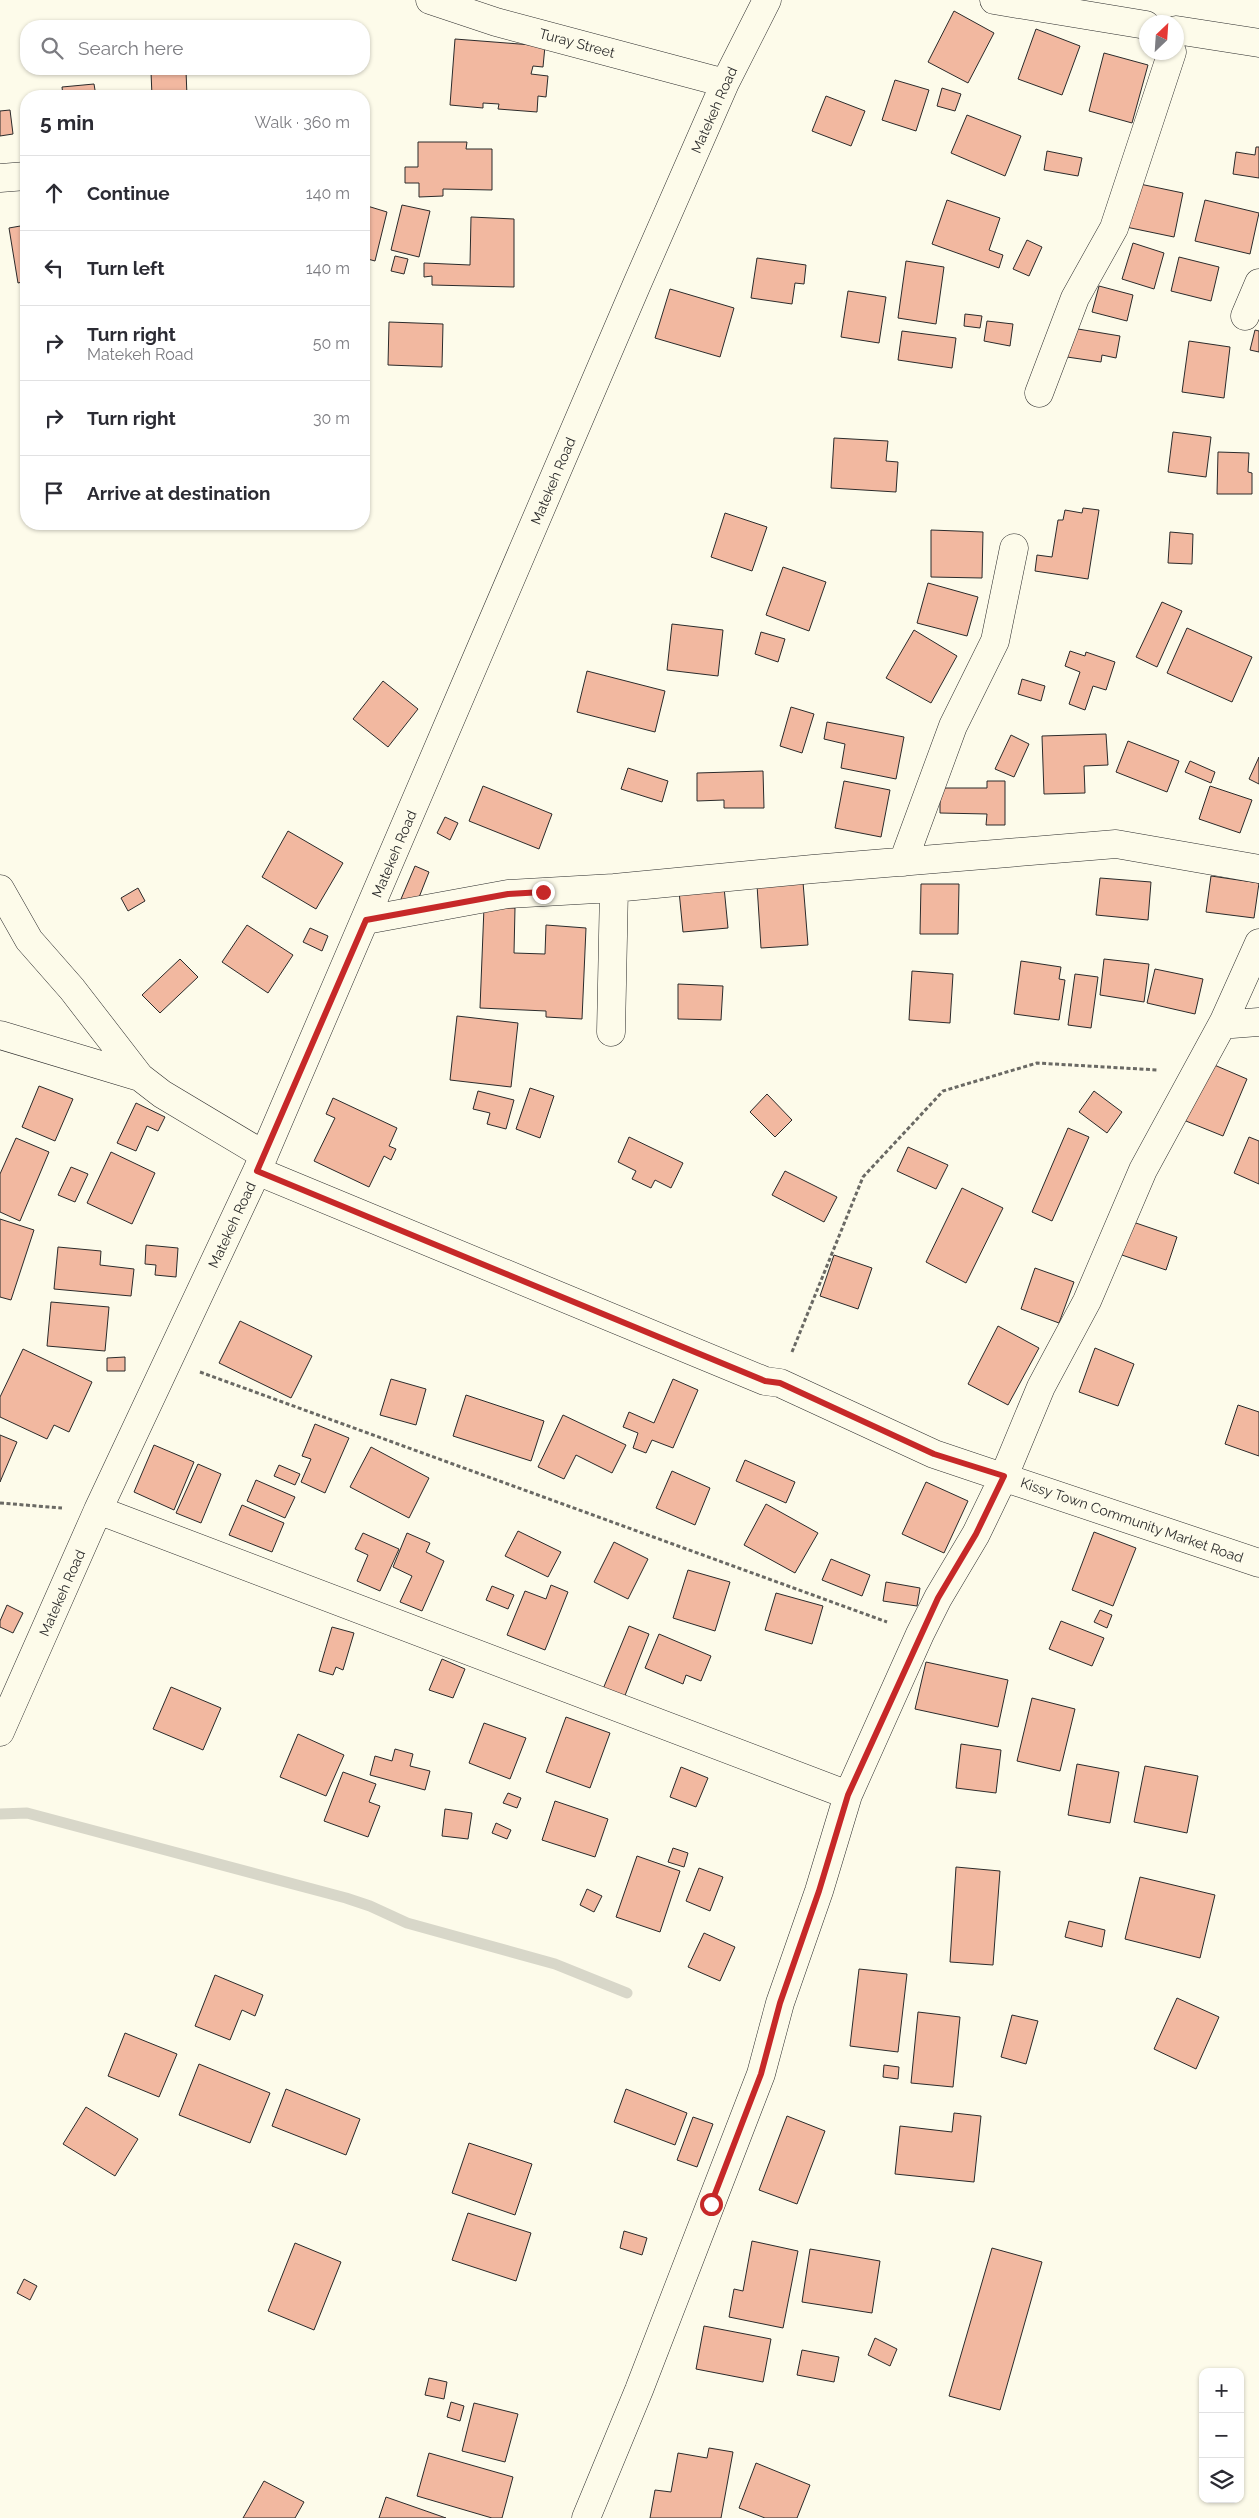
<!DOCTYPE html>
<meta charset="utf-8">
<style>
body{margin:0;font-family:Raleway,sans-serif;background:#f2f2f3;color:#2b2b33}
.controls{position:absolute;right:15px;bottom:15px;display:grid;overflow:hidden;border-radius:10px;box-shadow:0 1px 4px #0004}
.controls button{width:45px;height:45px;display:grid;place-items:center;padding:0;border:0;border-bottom:1px solid #e1e1e2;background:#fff;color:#2b2b33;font:25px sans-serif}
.compass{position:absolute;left:1139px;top:15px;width:45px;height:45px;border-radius:50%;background:#fff;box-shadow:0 1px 4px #0004;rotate:25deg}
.stop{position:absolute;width:15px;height:15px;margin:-11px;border:4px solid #c62828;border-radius:50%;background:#fff}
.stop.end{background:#c62828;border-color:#fff;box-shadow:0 1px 5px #0008}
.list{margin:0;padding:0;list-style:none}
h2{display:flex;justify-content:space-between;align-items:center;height:65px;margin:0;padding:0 20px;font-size:21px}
h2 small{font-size:16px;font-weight:400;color:#7c7c81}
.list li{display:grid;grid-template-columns:32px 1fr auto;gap:15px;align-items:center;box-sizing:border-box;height:75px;padding:0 20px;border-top:1px solid #e1e1e2}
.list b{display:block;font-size:19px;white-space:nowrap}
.list p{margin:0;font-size:16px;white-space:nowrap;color:#7c7c81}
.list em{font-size:16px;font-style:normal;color:#7c7c81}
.icon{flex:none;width:28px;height:28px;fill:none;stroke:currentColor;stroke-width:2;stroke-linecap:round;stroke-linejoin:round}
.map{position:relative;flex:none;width:1259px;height:2518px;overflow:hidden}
.search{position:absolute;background:#fff;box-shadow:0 1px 4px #0004;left:20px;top:20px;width:350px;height:55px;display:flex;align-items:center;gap:12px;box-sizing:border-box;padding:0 18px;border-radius:20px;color:#7c7c81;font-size:19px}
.panel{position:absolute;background:#fff;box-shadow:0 1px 4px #0004;left:20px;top:90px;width:350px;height:440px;border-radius:20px}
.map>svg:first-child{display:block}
</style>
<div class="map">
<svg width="1259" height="2518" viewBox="0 0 1259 2518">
<rect width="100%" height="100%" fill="#fdfbea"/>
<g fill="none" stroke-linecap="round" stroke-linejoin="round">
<path stroke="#d8d7c9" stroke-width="11" d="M0,1814L27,1813L346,1898L370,1906L407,1923L555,1964L627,1993"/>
</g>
<path fill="#f2b8a0" stroke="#2b2b2b" d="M954,11L994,33L968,83L928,62Z
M1036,29L1080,46L1062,95L1018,79Z
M455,39L545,46L543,67L533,66L531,74L548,76L546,97L538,96L537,112L498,109L499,104L483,103V108L450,105Z
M1104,53L1148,65L1132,123L1089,111Z
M186,71L187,96H152L151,72Z
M895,80L929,90L916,131L882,120Z
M94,84L96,96H63L62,87Z
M942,88L961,94L955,111L937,106Z
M826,96L865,111L851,146L812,131Z
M10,110L13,134L0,136V111Z
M967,115L1021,136L1005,176L951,153Z
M418,142H467L466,149H492V190L443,189V196L419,197V183H405V167H418Z
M1256,147H1259V178L1233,174L1236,152L1255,155Z
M1047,151L1082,158L1078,176L1044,170Z
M1135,183L1183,193L1174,237L1126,227Z
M947,200L1000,218L989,250L1003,255L999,268L932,244Z
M1205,200L1259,213L1250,254L1195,241Z
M364,205L387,212L375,261L364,258Z
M402,205L430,211L419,257L391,250Z
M471,217L514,219V287L432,285V276L424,277V263L470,265Z
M26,225V281L18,283L9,228Z
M1027,240L1042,247L1029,276L1013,269Z
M1133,243L1164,253L1154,289L1122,279Z
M395,256L408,259L404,274L391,271Z
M1179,257L1219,267L1211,301L1171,291Z
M757,258L806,265L804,284L795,283L792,304L751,298Z
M906,261L944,267L936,324L898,318Z
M1099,286L1133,295L1127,321L1092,312Z
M670,289L734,308L720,357L655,338Z
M848,291L886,297L879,343L841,337Z
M965,314L982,316L980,328L964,326Z
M987,321L1013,324L1010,346L984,341Z
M389,322L443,324L442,367L388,365Z
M1072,328L1120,336L1116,358L1102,355L1101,362L1067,357Z
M1255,330L1259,331V352L1250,350Z
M902,331L956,338L952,368L898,360Z
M1189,341L1230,347L1224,398L1182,392Z
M1173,432L1211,437L1206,477L1168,472Z
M834,438L888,441L886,461L898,462L896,492L831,488Z
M1218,452L1249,453L1248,472L1252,473V494H1217Z
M1083,508L1099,510L1088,579L1035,571L1037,555L1052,557L1058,520H1063L1065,510L1082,513Z
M725,513L767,527L752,571L711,557Z
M931,530L983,532L982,578L931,577Z
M1170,532L1193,534L1192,564L1168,563Z
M783,567L826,582L809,631L766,615Z
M928,583L978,597L967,636L917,623Z
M1162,602L1182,611L1157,667L1136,657Z
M672,624L723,630L718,676L667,670Z
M1187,628L1252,657L1232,702L1167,673Z
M914,630L957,656L931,703L886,678Z
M761,632L785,639L778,662L755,654Z
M1070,651L1085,656L1086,652L1115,662L1106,690L1093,686L1085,710L1069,704L1080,672L1065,666Z
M587,671L665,691L655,732L577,712Z
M1022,679L1045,686L1041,701L1018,694Z
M383,681L418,709L388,747L353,719Z
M791,707L814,714L802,753L780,746Z
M827,722L904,737L896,779L841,768L845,744L824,739Z
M1106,734L1108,765L1084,766L1085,793L1044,794L1042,736Z
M1011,735L1029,744L1014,777L995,769Z
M1128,741L1179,761L1167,792L1116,772Z
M1259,757V784L1249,779Z
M1190,761L1215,772L1211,783L1185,772Z
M628,768L668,781L662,802L621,789Z
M763,771L764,808H724V800L697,801V773Z
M844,781L890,790L881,837L835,828Z
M987,781H1005V825H986L987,814L940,813V788H987Z
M483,786L552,814L539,849L469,821Z
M1210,786L1252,800L1240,833L1199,819Z
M445,817L458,823L450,840L437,833Z
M288,831L343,863L316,909L262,877Z
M415,866L429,872L416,905L401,899Z
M1211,876L1259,883L1254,918L1206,912Z
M1100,878L1151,882L1148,920L1096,915Z
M803,882L808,945L761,948L757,885Z
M921,884H959L958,934H920Z
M724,887L728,928L683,932L679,891Z
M138,888L145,901L128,911L121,898Z
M484,907L515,908L514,953L545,954L546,925L586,928L582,1019L546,1017V1011L480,1008Z
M247,925L293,955L268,993L222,962Z
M310,928L328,936L322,951L303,942Z
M180,959L198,977L160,1013L142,995Z
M1104,959L1149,964L1144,1002L1100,995Z
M1021,961L1061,967L1059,979L1065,980L1059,1020L1014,1014Z
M1155,969L1203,979L1195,1014L1147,1003Z
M912,971L953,974L950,1023L909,1020Z
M1075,974L1098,977L1091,1028L1068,1025Z
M678,984L723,986L721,1020L678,1019Z
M457,1016L518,1023L511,1087L450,1080Z
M1205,1061L1247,1079L1223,1136L1181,1119Z
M39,1086L73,1099L55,1141L22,1127Z
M530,1088L554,1096L540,1138L516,1129Z
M478,1091L514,1100L506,1129L487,1124L490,1113L473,1109Z
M1094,1091L1122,1112L1107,1133L1079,1112Z
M767,1094L792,1120L775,1137L750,1112Z
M333,1098L397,1128L389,1146L396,1149L391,1160L384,1156L369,1187L314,1161L335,1118L326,1114Z
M136,1103L165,1117L158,1131L147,1126L136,1151L117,1143Z
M1068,1128L1089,1137L1052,1221L1032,1212Z
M629,1137L683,1163L671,1188L655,1180L651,1188L632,1179L636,1171L618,1162Z
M1249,1137L1259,1141V1184L1234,1173Z
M16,1138L49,1152L20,1221L0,1212V1174Z
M908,1147L948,1165L936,1189L897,1171Z
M111,1152L155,1173L132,1224L87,1203Z
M71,1167L88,1174L75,1202L58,1195Z
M785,1171L837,1197L824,1222L772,1195Z
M962,1188L1003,1208L966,1283L926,1262Z
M0,1219L34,1230L11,1300L0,1297Z
M1127,1220L1177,1237L1166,1270L1116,1253Z
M146,1245L178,1248L176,1277L155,1275L156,1265L145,1264Z
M58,1247L101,1251L100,1265L134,1269L131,1296L54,1289Z
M834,1255L872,1268L858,1309L820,1296Z
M1035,1268L1074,1282L1059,1323L1021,1309Z
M51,1302L109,1307L105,1351L47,1346Z
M240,1321L312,1356L291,1398L219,1363Z
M998,1326L1039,1348L1008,1405L968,1384Z
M1095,1348L1134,1364L1118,1406L1079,1392Z
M23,1349L92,1382L69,1432L54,1425L47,1439L0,1417V1397Z
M125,1357V1371H107V1358Z
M391,1379L426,1389L416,1425L380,1415Z
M673,1379L698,1390L673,1448L652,1440L646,1453L633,1448L638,1433L623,1427L629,1412L654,1423Z
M466,1395L544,1421L531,1461L453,1436Z
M1238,1405L1259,1412V1456L1225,1444Z
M563,1415L626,1445L612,1473L576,1455L564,1479L538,1467Z
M315,1424L349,1438L325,1493L301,1482L311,1459L302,1456Z
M0,1435L17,1442L0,1482Z
M154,1445L194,1462L174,1510L134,1492Z
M371,1447L429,1478L409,1518L350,1487Z
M745,1460L795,1482L786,1503L736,1481Z
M198,1464L221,1474L201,1523L176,1513Z
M279,1465L300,1474L295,1485L274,1476Z
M672,1471L710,1488L695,1525L656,1508Z
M256,1480L295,1497L285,1518L247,1501Z
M926,1482L968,1501L944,1553L902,1534Z
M766,1504L818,1533L795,1573L744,1545Z
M242,1505L284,1523L272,1552L229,1535Z
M518,1531L561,1552L548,1577L505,1556Z
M1094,1532L1136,1548L1113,1606L1072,1590Z
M363,1533L399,1549L380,1591L357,1581L368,1555L355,1549Z
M407,1533L430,1543L426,1552L444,1561L422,1611L400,1602L412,1576L393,1567Z
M614,1542L648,1559L628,1599L594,1582Z
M831,1559L870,1575L862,1596L822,1580Z
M688,1570L730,1582L715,1631L673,1618Z
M886,1582L920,1588L917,1606L883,1601Z
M551,1585L568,1592L545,1650L507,1635L525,1591L546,1599Z
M492,1586L514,1595L508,1609L486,1600Z
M776,1593L823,1606L812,1644L765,1630Z
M7,1605L23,1613L13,1633L0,1627V1621Z
M1100,1610L1112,1615L1107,1628L1094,1622Z
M1061,1621L1104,1638L1092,1666L1049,1649Z
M629,1626L649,1634L624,1698L603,1689Z
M332,1627L354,1633L343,1670L336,1667L333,1675L319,1671Z
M659,1634L711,1656L701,1681L686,1675L683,1684L645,1668Z
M442,1659L465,1669L453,1698L429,1690Z
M926,1662L1008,1680L998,1727L915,1709Z
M171,1687L221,1708L203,1750L153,1729Z
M1032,1698L1075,1709L1060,1771L1017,1761Z
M566,1717L610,1733L590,1788L546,1772Z
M484,1723L526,1738L510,1779L469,1763Z
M298,1734L344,1755L326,1796L280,1777Z
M961,1744L1001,1750L996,1793L956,1788Z
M395,1749L413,1754L410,1766L430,1771L425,1790L370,1775L375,1756L392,1761Z
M1077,1764L1119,1772L1110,1823L1068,1815Z
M1145,1766L1198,1776L1187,1833L1134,1822Z
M681,1767L708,1778L696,1807L670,1797Z
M343,1772L376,1784L369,1802L380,1806L368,1837L324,1821Z
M508,1793L521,1798L517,1808L503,1803Z
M555,1801L608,1819L595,1857L542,1840Z
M445,1809L472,1813L468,1839L442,1836Z
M496,1823L511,1830L507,1839L492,1833Z
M673,1848L688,1853L684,1867L668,1862Z
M637,1856L680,1871L660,1932L616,1917Z
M956,1867L1000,1871L993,1965L950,1962Z
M699,1868L723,1877L710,1911L686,1901Z
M1140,1877L1215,1895L1200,1958L1125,1939Z
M587,1889L602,1896L594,1912L580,1905Z
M1069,1921L1105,1930L1102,1947L1065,1937Z
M704,1933L735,1947L720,1981L688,1967Z
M859,1969L907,1974L898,2052L850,2046Z
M215,1975L263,1995L255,2016L242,2010L230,2040L195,2026Z
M1177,1998L1219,2017L1196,2069L1154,2049Z
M918,2012L960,2017L953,2087L911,2083Z
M1012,2015L1038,2021L1026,2064L1001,2057Z
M125,2033L177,2054L159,2097L108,2076Z
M199,2064L270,2093L250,2143L179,2115Z
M884,2065L899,2067L898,2079L883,2077Z
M286,2089L360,2119L346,2155L272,2126Z
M626,2089L687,2113L675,2145L614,2122Z
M86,2107L138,2139L115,2176L63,2144Z
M954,2113L981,2116L974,2182L895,2174L900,2126L952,2132Z
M787,2116L825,2131L797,2204L759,2190Z
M693,2117L713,2124L697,2167L677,2160Z
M469,2143L532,2164L515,2215L452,2193Z
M468,2213L531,2233L516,2281L452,2260Z
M624,2231L647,2238L642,2255L620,2248Z
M752,2241L798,2251L783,2328L729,2317L734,2289L743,2291Z
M295,2243L341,2262L314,2330L268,2311Z
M992,2248L1042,2262L1000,2410L949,2396Z
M810,2249L880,2261L872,2313L802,2302Z
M24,2279L37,2286L30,2300L17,2293Z
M704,2326L771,2339L763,2382L696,2369Z
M875,2338L897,2349L890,2366L868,2355Z
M802,2350L839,2357L834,2382L797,2375Z
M429,2378L447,2382L444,2399L425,2395Z
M451,2402L464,2406L460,2421L447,2417Z
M474,2403L518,2414L505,2462L462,2451Z
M709,2448L733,2452L721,2518H650L655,2490L671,2492L678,2453L707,2458Z
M429,2453L513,2477L502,2518H492L417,2496Z
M756,2463L810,2485L797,2518H765L739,2508Z
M264,2481L304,2502L295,2518H243Z
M386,2497L446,2518H379Z"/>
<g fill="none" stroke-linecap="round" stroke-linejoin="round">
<defs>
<path id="minor" d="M430,0L496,22L725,83
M994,0L1146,25
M1176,30L1259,43
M0,178L26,176
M1245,316L1259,283
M1039,393L1075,298L1114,228L1172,52
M903,862L953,726L995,641L1014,548
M0,889L29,940L72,989L140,1077
M366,920L508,894L614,888L813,869L1116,844L1259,869
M1224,1021L1232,1024L1259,1022
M611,1032L614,888
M0,1035L140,1077L162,1094L264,1155
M257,1171L765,1381L780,1383L934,1454L1259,1563
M98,1510L848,1795
M0,1732L98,1510L257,1171L637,284L725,83L767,0
M586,2518L639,2390L761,2074L780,2003L819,1891L848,1795L920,1634L938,1598L976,1534L1004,1476L1041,1387L1087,1301L1143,1170L1224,1021L1259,943"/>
</defs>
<use href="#minor" stroke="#2b2b2b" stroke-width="29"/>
<path stroke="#6a6964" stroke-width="3" stroke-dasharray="4 2.5" stroke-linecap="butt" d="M792,1352L863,1177L943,1091L1037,1063L1158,1070
M200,1372L887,1622
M0,1503L62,1508"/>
<use href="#minor" stroke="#fdfbea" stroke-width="28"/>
</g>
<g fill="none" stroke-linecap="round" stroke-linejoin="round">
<path stroke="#c62828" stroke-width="6" d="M543,892L508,894L366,920L257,1171L765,1381L780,1383L934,1454L1004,1476L976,1534L938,1598L848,1795L819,1891L780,2003L761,2074L711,2204"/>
</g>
<g text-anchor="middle" stroke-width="4" stroke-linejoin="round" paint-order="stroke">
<g font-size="14" fill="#2b2b2b" stroke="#fdfbea">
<text transform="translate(577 43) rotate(15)" y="5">Turay Street</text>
<text transform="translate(714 110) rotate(-66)" y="5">Matekeh Road</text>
<text transform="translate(553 481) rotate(-67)" y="5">Matekeh Road</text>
<text transform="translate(394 854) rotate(-67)" y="5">Matekeh Road</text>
<text transform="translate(232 1225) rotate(-65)" y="5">Matekeh Road</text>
<text transform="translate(1132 1520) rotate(19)" y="5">Kissy Town Community Market Road</text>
<text transform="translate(62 1593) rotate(-66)" y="5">Matekeh Road</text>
</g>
</g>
</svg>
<div class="controls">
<button>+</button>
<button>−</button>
<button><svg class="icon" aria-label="layers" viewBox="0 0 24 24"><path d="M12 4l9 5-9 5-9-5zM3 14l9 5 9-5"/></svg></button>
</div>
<svg class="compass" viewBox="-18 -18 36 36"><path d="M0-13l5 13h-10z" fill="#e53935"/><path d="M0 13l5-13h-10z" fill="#7c7c81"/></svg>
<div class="stop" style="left:711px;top:2204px"></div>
<div class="stop end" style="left:543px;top:892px"></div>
<div class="search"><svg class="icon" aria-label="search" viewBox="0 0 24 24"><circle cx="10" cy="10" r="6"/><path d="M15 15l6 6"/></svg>Search here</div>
<section class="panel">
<h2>5 min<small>Walk · 360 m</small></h2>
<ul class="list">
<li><svg class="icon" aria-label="ahead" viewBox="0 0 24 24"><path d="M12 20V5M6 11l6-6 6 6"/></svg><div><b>Continue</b></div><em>140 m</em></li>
<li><svg class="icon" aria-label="left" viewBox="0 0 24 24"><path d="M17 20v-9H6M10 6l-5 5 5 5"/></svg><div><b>Turn left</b></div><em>140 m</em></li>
<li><svg class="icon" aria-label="right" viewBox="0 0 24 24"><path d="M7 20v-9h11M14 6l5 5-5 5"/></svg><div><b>Turn right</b><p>Matekeh Road</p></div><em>50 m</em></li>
<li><svg class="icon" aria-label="right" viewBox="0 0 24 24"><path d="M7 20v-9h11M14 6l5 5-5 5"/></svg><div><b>Turn right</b></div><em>30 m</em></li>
<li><svg class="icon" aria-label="arrive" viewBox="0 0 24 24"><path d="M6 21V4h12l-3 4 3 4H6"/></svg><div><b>Arrive at destination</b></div></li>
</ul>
</section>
</div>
